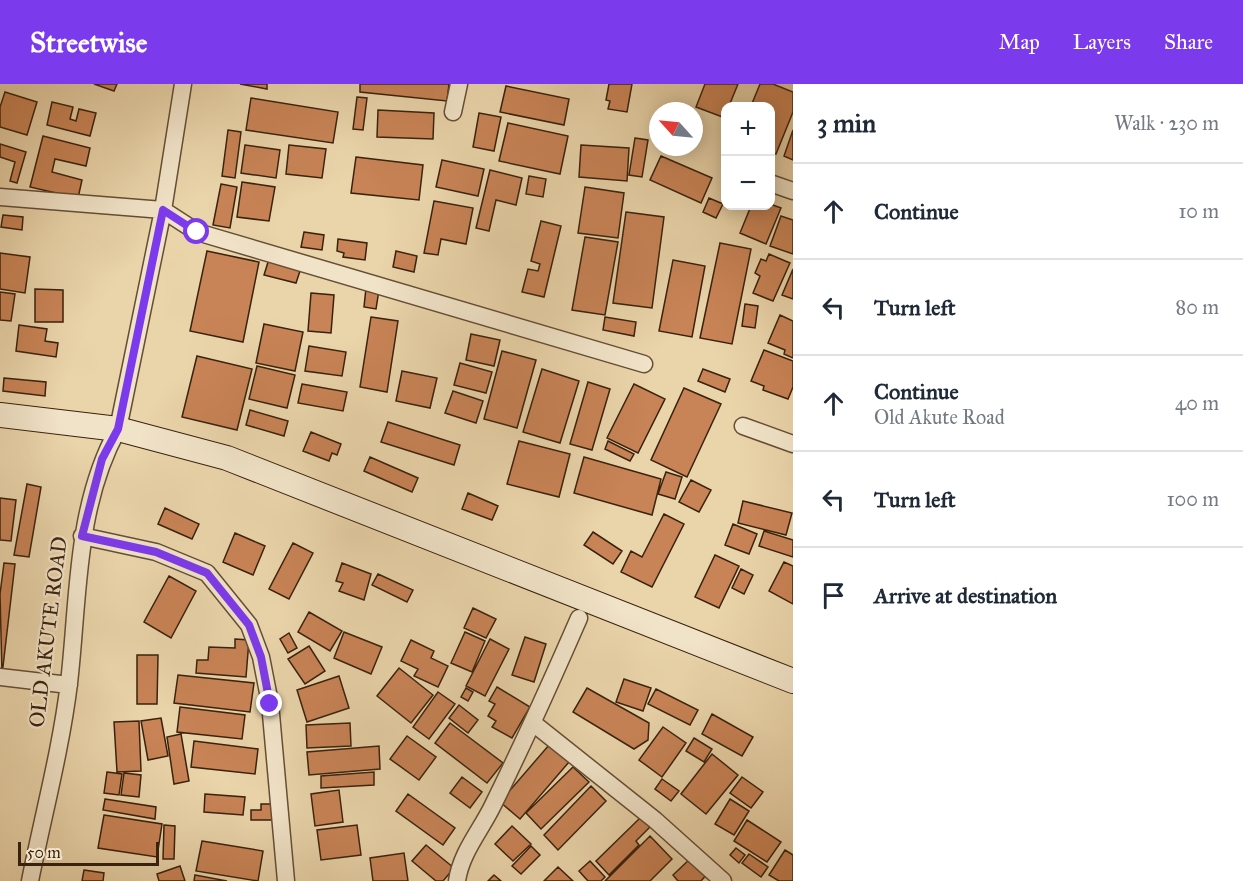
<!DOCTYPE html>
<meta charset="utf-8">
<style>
body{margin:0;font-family:"IM FELL Great Primer",serif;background:#f2f2f3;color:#1f2937}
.controls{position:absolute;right:18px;top:18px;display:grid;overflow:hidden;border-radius:12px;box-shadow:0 3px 15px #0003}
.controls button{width:54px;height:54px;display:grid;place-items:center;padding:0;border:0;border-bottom:2px solid #e0e1e3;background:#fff;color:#1f2937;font:30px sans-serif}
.compass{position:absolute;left:649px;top:18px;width:54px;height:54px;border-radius:50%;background:#fff;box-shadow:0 3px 15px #0003;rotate:297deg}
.scale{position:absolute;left:18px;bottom:15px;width:141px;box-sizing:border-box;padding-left:6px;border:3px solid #39220e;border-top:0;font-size:16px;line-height:21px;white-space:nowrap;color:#39220e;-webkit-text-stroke:4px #f1e3c8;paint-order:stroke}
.stop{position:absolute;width:18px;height:18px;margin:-14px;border:4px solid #7c3aed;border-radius:50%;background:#fff}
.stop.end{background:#7c3aed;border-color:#fff;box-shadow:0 2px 6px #0008}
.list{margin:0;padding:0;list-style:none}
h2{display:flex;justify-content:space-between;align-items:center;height:78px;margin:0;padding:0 24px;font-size:26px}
h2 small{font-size:20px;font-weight:400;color:#747a83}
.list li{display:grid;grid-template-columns:39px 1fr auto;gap:18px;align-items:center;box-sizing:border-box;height:96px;padding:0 24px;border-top:2px solid #e0e1e3}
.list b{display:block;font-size:22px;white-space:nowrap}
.list p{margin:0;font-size:20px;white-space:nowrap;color:#747a83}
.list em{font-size:20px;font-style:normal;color:#747a83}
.icon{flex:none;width:33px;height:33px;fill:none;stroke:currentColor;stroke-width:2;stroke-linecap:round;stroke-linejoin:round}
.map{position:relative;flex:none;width:793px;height:797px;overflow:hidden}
header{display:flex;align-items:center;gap:36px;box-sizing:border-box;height:84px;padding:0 30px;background:#7c3aed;color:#fff}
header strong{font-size:28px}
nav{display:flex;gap:33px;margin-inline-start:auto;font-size:21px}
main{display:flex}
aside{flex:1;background:#fff}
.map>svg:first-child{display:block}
</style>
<header>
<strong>Streetwise</strong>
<nav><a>Map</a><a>Layers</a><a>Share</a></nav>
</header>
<main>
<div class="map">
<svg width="793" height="797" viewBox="0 0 793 797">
<rect width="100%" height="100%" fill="#ead4aa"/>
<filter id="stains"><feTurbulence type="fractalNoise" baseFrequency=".00333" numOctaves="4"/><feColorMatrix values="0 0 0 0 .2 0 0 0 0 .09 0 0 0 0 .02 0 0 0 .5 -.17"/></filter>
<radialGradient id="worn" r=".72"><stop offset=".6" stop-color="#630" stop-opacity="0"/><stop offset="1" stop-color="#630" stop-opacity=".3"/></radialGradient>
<path fill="#c88356" stroke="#39220e" stroke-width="1.5" d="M94,0H117L114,7Z
M240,0H267V5Z
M360,0H449L447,17L360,8Z
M609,0H632L627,28L608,25L610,17L606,16Z
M705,0H738L729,22H726L725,34L696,23Z
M760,0H773L793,8V28L776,70L770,67V22H751Z
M506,2L569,15L564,41L500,28Z
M5,8L37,18L27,51L0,43V23Z
M357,13L367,14L363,46L353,45Z
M251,14L338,28L333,59L246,46Z
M52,18L73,23L70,35L76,37L79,25L96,29L90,52L47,41Z
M378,26L434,29L433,55L377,53Z
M479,29L501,33L494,67L473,63Z
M508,39L568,52L560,90L499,77Z
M228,46L241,48L235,94L222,92Z
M793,46V76L784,72Z
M43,52L90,64L86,82L55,75L52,88L82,96L78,114L30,103Z
M635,54L648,56L642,93L629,91Z
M0,60L26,68L17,99L10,97L15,78L0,73Z
M245,61L280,66L276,94L241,89Z
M289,61L326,65L322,94L286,90Z
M581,61L629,64L627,97L579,93Z
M661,72L712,94L701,119L650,96Z
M356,73L423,81L419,116L351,109Z
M442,76L484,85L478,112L436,103Z
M490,86L522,94L516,121L496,116L489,147L476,144Z
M529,92L546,95L543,113L526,110Z
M242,98L275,103L269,137L237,133Z
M221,100L237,103L230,144L213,141Z
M585,103L624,109L618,154L578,149Z
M709,114L723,120L716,134L703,128Z
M434,117L473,124L466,160L441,155L438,171L424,169Z
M770,120L781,124L766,160L740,149L751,122Z
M626,128L664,133L652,224L613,219Z
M3,131L23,133L22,146L1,143Z
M781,132L793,136V170L770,162Z
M541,137L561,142L544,213L522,208L528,185L538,187L540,180L531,177Z
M304,148L324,151L322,166L301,163Z
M585,153L618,158L605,231L572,226Z
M338,155L367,159L365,176L343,173L344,169L337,167Z
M720,159L751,165L732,260L700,254Z
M207,167L259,178L243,258L190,247Z
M396,167L417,172L414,188L393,183Z
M0,169L30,173L25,209L0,205Z
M769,170L790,179L773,217L753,209L760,192L755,189L761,175L766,177Z
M269,175L301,184L296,199L264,191Z
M673,176L705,182L692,253L659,247Z
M793,185V215L782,211Z
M366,204L379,206L376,225L364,223Z
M35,205L63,206V238H35Z
M0,208L15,210L11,237L0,236Z
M311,209L334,211L331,249L308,247Z
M745,220L758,222L755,244L742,242Z
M780,231L793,237V274L784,270L785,266L768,259Z
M371,233L398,237L387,308L360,303Z
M605,233L636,238L634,252L603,246Z
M264,240L303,248L295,287L256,279Z
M19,241L47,245L45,257L58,259L56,273L16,267Z
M471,250L500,256L494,282L466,276Z
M309,262L346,268L342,292L305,287Z
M764,266L793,277V303L788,315L763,306L764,302L751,297Z
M502,267L536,276L517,344L484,335Z
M197,272L252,285L237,346L182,333Z
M460,279L492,288L486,309L454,301Z
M257,282L295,291L287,324L249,315Z
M542,285L579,297L560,359L523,348Z
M703,285L730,295L725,308L698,297Z
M402,287L437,294L430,324L396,317Z
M4,294L46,298L45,312L3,307Z
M588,298L610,305L592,366L570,360Z
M302,300L347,308L343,327L298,319Z
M634,300L665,315L638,369L607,354Z
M684,304L721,320L687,393L651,376Z
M453,307L483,317L476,339L445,329Z
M250,326L288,337L284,352L246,341Z
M388,338L460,361L454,381L381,358Z
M311,348L341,360L337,371L332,369L329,377L303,367Z
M519,357L570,370L559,413L507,400Z
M608,357L634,370L630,377L605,365Z
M370,373L418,394L412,408L364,387Z
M584,373L661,395L652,431L574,409Z
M666,388L682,393L675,415L658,410Z
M691,396L711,406L699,428L679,418Z
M27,400L41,403L29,473L14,471Z
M468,409L498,422L492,436L462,425Z
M0,414L16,416L11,457L0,456Z
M743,417L792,429L786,451L738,439Z
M165,424L199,440L192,455L158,440Z
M664,430L684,440L652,503L621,488L631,467L642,473Z
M733,440L757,450L749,470L725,461Z
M764,447L793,456V473L759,462Z
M593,448L622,467L613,480L584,461Z
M235,449L265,462L253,491L223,478Z
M293,459L313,469L289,515L269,505Z
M715,471L739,482L719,524L695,513Z
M784,478L793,482V520L769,507Z
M4,479L15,480L2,591L0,510Z
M342,479L371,490L364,516L339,507L343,499L336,497Z
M741,485L753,491L744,510L732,504Z
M378,490L413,506L407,518L372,501Z
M169,492L196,507L171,554L144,538Z
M473,524L496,535L486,554L464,544Z
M309,528L342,547L330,567L298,548Z
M344,548L382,563L371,590L334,574Z
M465,548L485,557L472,588L451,579Z
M289,549L297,564L288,569L280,555Z
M525,553L546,560L534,598L512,591Z
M235,555L249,556L246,593L196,589L197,576H208L209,563L235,564Z
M490,555L509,565L485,612L466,602Z
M411,556L434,567L431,574L448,582L438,603L414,592L418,585L401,577Z
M309,562L325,587L305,600L288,575Z
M137,571H158L157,620H137Z
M399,584L433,611L411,639L377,612Z
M178,591L254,599L250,628L174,619Z
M339,592L349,624L307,638L297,606Z
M624,595L651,604L643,627L616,618Z
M497,603L530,623L512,654L492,643L496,637L488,632L495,620L489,617Z
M466,604L473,608L468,617L461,613Z
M587,604L649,639L648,656L634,665L573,628Z
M656,605L698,626L690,641L648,620Z
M438,608L455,620L429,655L413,643Z
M459,621L478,636L468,649L449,634Z
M180,623L245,631L242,655L177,648Z
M712,630L753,653L742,672L702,650Z
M161,634L168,672L148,676L141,637Z
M139,637L141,687L117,688L114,638Z
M350,639L351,662L307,664L306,641Z
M450,639L503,679L487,699L435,659Z
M663,643L686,659L662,693L639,676Z
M181,650L189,697L174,700L167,653Z
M407,652L436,673L419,696L390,675Z
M694,654L712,665L704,678L686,667Z
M194,657L258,665L255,690L191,683Z
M549,661L569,678L520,735L500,718Z
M379,662L380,685L309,691L307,668Z
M712,670L738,691L706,730L681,710Z
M573,683L589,698L541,745L526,729Z
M107,688L122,690L119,711L104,709Z
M374,688V701L321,704V692Z
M124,689L141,691L139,713L121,711Z
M462,693L482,708L470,724L450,709Z
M742,693L763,708L751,724L730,709Z
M662,695L679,707L671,717L655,705Z
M591,702L606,717L558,766L544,751Z
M339,706L343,738L315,742L311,710Z
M205,710L245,713L243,731L204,728Z
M408,710L455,744L443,761L396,727Z
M105,715L156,723L155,735L103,726Z
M730,715L749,727L734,751L715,740Z
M261,720H276V736H251V726H261Z
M104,731L162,740L157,773L98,764Z
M641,733L650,743L636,757L639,761L609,791L596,777Z
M747,736L781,758L767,778L734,757Z
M164,741L175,742L174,775H163Z
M357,741L361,771L321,776L317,746Z
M512,742L531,760L513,777L495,760Z
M650,752L672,775L650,797H605Z
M202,757L263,767L258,797L196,787Z
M426,761L454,784L443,797H436L412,777Z
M531,762L540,771L521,790L512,782Z
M736,764L745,771L739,779L730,771Z
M785,766L793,771V797H779L769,791Z
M404,769L408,797H373L370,774Z
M749,770L768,783L761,793L742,779Z
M692,773L708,789L701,797H678L673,791Z
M590,777L605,793L601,797H588L579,787Z
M180,782L185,797H159L157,790Z
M558,783L573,797H544Z
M84,786L104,789L103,797H82Z
M195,791L227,797H194Z
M494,791L501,797H488Z"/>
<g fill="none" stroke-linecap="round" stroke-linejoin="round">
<defs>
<path id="street" d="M453,28L459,0
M770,99L793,107
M0,113L163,126L197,148L644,280
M743,342L793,360
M82,452L156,468L207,489L249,541L261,573L270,619L286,797
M0,593L69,601
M533,639L655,736L723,797
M30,797C43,732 61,665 69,599C79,513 75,423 118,345L163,126L183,0
M457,797C461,768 482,745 494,719C524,658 552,596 579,534"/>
<path id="secondary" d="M0,331L118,345L227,374L793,597"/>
</defs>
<use href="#street" stroke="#654e35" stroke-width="19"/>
<use href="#secondary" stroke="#39220e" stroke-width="26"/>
<use href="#street" stroke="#f1e3c8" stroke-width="16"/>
<use href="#secondary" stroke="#f1e3c8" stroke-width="24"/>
</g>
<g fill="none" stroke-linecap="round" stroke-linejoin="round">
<path stroke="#7c3aed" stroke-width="8" d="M197,148L163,126L118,345L102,375L82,452L156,468L207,489L249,541L261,573L270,620"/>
</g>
<g text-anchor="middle" stroke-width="4.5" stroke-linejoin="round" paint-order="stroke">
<g font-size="21" fill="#39220e" stroke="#f1e3c8">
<text transform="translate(48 548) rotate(-83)" y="7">OLD AKUTE ROAD</text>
</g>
</g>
<rect width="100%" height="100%" filter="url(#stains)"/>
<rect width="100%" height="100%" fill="url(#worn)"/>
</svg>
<div class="controls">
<button>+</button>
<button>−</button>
</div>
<svg class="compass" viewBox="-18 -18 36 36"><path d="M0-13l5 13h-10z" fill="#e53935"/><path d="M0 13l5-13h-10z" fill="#747a83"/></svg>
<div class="scale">50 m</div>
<div class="stop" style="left:197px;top:148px"></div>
<div class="stop end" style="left:270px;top:620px"></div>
</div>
<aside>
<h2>3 min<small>Walk · 230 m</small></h2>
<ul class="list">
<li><svg class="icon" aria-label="ahead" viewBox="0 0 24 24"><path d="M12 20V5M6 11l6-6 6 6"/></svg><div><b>Continue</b></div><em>10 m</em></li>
<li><svg class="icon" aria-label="left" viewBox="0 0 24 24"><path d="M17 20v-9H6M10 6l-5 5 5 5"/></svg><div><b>Turn left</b></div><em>80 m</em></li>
<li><svg class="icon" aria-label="ahead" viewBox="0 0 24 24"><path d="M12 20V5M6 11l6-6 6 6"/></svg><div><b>Continue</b><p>Old Akute Road</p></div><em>40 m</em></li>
<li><svg class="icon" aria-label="left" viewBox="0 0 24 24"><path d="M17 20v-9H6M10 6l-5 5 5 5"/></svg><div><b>Turn left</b></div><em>100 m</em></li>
<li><svg class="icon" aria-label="arrive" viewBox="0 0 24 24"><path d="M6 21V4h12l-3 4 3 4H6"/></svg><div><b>Arrive at destination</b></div></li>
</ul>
</aside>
</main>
